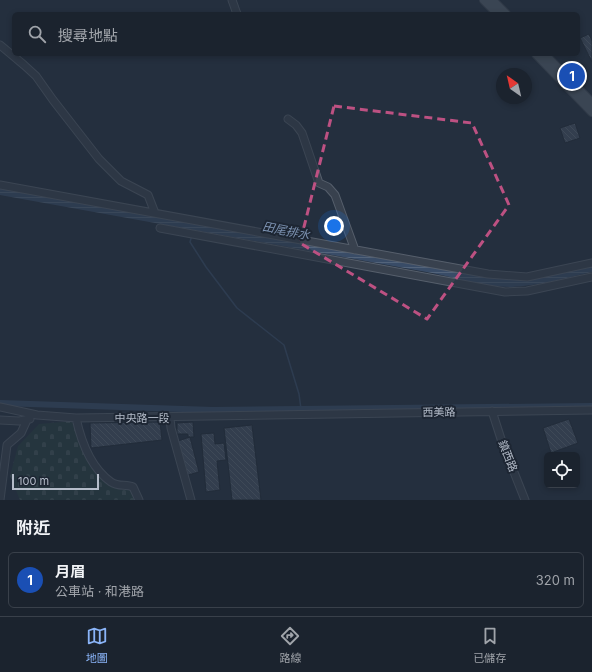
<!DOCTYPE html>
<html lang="zh-TW">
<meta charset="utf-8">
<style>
body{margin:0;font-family:Inter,"Noto Sans TC",sans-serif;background:#282f3a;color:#f1f3f6}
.controls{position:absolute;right:12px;bottom:12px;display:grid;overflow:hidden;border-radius:6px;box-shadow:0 2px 6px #0003}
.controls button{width:36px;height:36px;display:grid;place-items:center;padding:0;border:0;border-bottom:1px solid #39404a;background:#1b232e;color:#f1f3f6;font:20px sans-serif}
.compass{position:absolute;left:496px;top:68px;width:36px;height:36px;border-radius:50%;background:#1b232e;box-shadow:0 2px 6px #0003;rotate:326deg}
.scale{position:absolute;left:12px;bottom:10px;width:87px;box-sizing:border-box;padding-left:4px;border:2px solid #b4bcc9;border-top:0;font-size:11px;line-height:14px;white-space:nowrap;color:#b4bcc9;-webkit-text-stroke:3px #1d2633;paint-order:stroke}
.you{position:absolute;left:334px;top:226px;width:14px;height:14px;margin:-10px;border:3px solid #fff;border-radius:50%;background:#1a73e8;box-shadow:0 0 0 6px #1a73e833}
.badge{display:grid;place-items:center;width:26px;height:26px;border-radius:50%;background:#8ab4f8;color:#fff;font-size:13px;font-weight:700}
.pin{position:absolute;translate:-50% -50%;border:2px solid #fff;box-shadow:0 1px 4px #0006}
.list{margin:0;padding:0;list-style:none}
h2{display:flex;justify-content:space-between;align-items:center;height:52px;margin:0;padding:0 16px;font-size:17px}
h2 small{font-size:13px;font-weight:400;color:#a0a4aa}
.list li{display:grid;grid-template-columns:26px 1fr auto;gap:12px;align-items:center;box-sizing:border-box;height:56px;margin:0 8px 8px;padding:0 8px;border:1px solid #39404a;border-radius:6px}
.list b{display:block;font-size:15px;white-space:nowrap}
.list p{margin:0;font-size:13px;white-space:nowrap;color:#a0a4aa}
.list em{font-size:13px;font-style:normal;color:#a0a4aa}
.icon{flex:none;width:22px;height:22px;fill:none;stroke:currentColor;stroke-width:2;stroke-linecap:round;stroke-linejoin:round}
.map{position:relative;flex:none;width:592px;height:500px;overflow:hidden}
.search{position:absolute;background:#1b232e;box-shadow:0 2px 6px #0003;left:12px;right:12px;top:12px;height:44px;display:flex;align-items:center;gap:10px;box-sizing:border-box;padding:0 14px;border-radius:6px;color:#a0a4aa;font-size:15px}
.sheet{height:116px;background:#1b232e}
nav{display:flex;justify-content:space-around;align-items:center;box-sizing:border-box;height:56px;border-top:1px solid #39404a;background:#1b232e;font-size:11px;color:#a0a4aa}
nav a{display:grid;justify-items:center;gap:2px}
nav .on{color:#8ab4f8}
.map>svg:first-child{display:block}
</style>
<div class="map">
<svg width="592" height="500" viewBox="0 0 592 500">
<defs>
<pattern id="cemetery-stones" width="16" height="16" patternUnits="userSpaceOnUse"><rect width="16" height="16" fill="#263c3f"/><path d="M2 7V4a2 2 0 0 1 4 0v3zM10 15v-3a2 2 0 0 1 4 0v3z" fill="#435659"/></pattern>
<pattern id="water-rules" width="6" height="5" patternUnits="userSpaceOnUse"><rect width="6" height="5" fill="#394c67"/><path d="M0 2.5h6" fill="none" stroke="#53647b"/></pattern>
<pattern id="building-back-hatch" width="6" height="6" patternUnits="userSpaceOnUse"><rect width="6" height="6" fill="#455162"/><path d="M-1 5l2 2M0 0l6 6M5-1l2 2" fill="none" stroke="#5d6877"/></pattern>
</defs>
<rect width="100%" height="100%" fill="#242f3e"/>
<path fill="url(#cemetery-stones)" d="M72,421C81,445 90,478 116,488C120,490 127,489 131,489L136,500H20L10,476L18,446L39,424Z"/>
<path fill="url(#water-rules)" d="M0,187L492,278L521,280L592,265V272C565,278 538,286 511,287C485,287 457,278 432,273L0,195Z"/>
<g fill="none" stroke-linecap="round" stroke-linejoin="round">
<path stroke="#394c67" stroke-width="1.5" d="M192,235L190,242L206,267L237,308L284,345L299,394L301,409"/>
<path stroke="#394c67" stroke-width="6" d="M0,403L213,410L592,406"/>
</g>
<path fill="url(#building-back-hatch)" stroke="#1f2835" d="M589,34L592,41V62L580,38Z
M575,123L580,138L565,143L560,128Z
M569,419L578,443L551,453L543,428Z
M160,422L162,440L91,448L90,423Z
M193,422L194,437H188V434H177V423Z
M252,425L261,500H232L224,428Z
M214,433L215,444L224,443L226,460L217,461L220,490L206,492L201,434Z
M190,437L199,472L188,475L178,441Z"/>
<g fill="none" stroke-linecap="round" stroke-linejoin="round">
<defs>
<path id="minor" d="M232,0L237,14
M0,45L24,65L36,76L53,100L99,159L121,181L148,195L155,213
M288,119L296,125L302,133L319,183L328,187L335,195L355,250
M0,185L488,274L527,277L592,263
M160,228L505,292L527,291L592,277
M0,407L37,415L76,418L592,410
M492,411L502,442L525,500
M76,418C81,441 91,468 111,482C118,487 126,484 133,487L139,500
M170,418L171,428L191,500
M0,420L19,421L30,419
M0,500L7,445L21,433L27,420"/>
<path id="major" d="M484,0L495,11
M492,0L506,14
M536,54L592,112
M544,54L592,103"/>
</defs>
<use href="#minor" stroke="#565f6c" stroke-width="9"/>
<use href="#major" stroke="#414a57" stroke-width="10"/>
<use href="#minor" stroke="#38414e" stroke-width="7"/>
<use href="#major" stroke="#56606e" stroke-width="8"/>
</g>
<path d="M0 0H592V500H0ZM334,106L472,123L509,205L427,319L300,243Z" fill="#242f3e" fill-opacity=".55" fill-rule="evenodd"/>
<path fill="none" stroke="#bd5182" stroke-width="3" stroke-dasharray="8 5" stroke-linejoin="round" d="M334,106L472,123L509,205L427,319L300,243Z"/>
<g text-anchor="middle" stroke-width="4" stroke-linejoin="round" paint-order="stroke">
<g font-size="11" fill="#b4bcc9" stroke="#1d2633">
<text transform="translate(439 412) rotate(-1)" y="4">西美路</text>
<text x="142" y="422">中央路一段</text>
<text transform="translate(508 456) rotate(69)" y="4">鎮西路</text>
</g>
<g font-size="12" font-style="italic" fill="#7c92b1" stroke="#1d2633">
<text transform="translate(286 231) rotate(11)" y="4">田尾排水</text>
</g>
</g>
</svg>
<div class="controls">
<button><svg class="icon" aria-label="locate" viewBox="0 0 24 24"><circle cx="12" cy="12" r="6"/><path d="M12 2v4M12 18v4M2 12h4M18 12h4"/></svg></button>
</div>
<svg class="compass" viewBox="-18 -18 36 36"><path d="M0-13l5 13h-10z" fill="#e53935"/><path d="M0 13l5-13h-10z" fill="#a0a4aa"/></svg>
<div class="scale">100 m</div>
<div class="you"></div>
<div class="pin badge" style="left:572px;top:76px;background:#1a4fb4">1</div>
<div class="search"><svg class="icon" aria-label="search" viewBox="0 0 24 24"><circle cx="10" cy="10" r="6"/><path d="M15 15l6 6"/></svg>搜尋地點</div>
</div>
<section class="sheet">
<h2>附近<small></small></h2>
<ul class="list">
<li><span class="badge" style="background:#1a4fb4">1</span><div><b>月眉</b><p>公車站 · 和港路</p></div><em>320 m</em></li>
</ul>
</section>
<nav>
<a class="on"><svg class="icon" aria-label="map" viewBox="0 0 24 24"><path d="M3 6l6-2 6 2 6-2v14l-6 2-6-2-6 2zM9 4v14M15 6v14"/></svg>地圖</a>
<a><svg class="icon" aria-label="directions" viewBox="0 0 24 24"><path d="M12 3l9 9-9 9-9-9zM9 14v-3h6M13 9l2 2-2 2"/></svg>路線</a>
<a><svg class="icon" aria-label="saved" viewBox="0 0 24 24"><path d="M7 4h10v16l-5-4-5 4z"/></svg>已儲存</a>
</nav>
